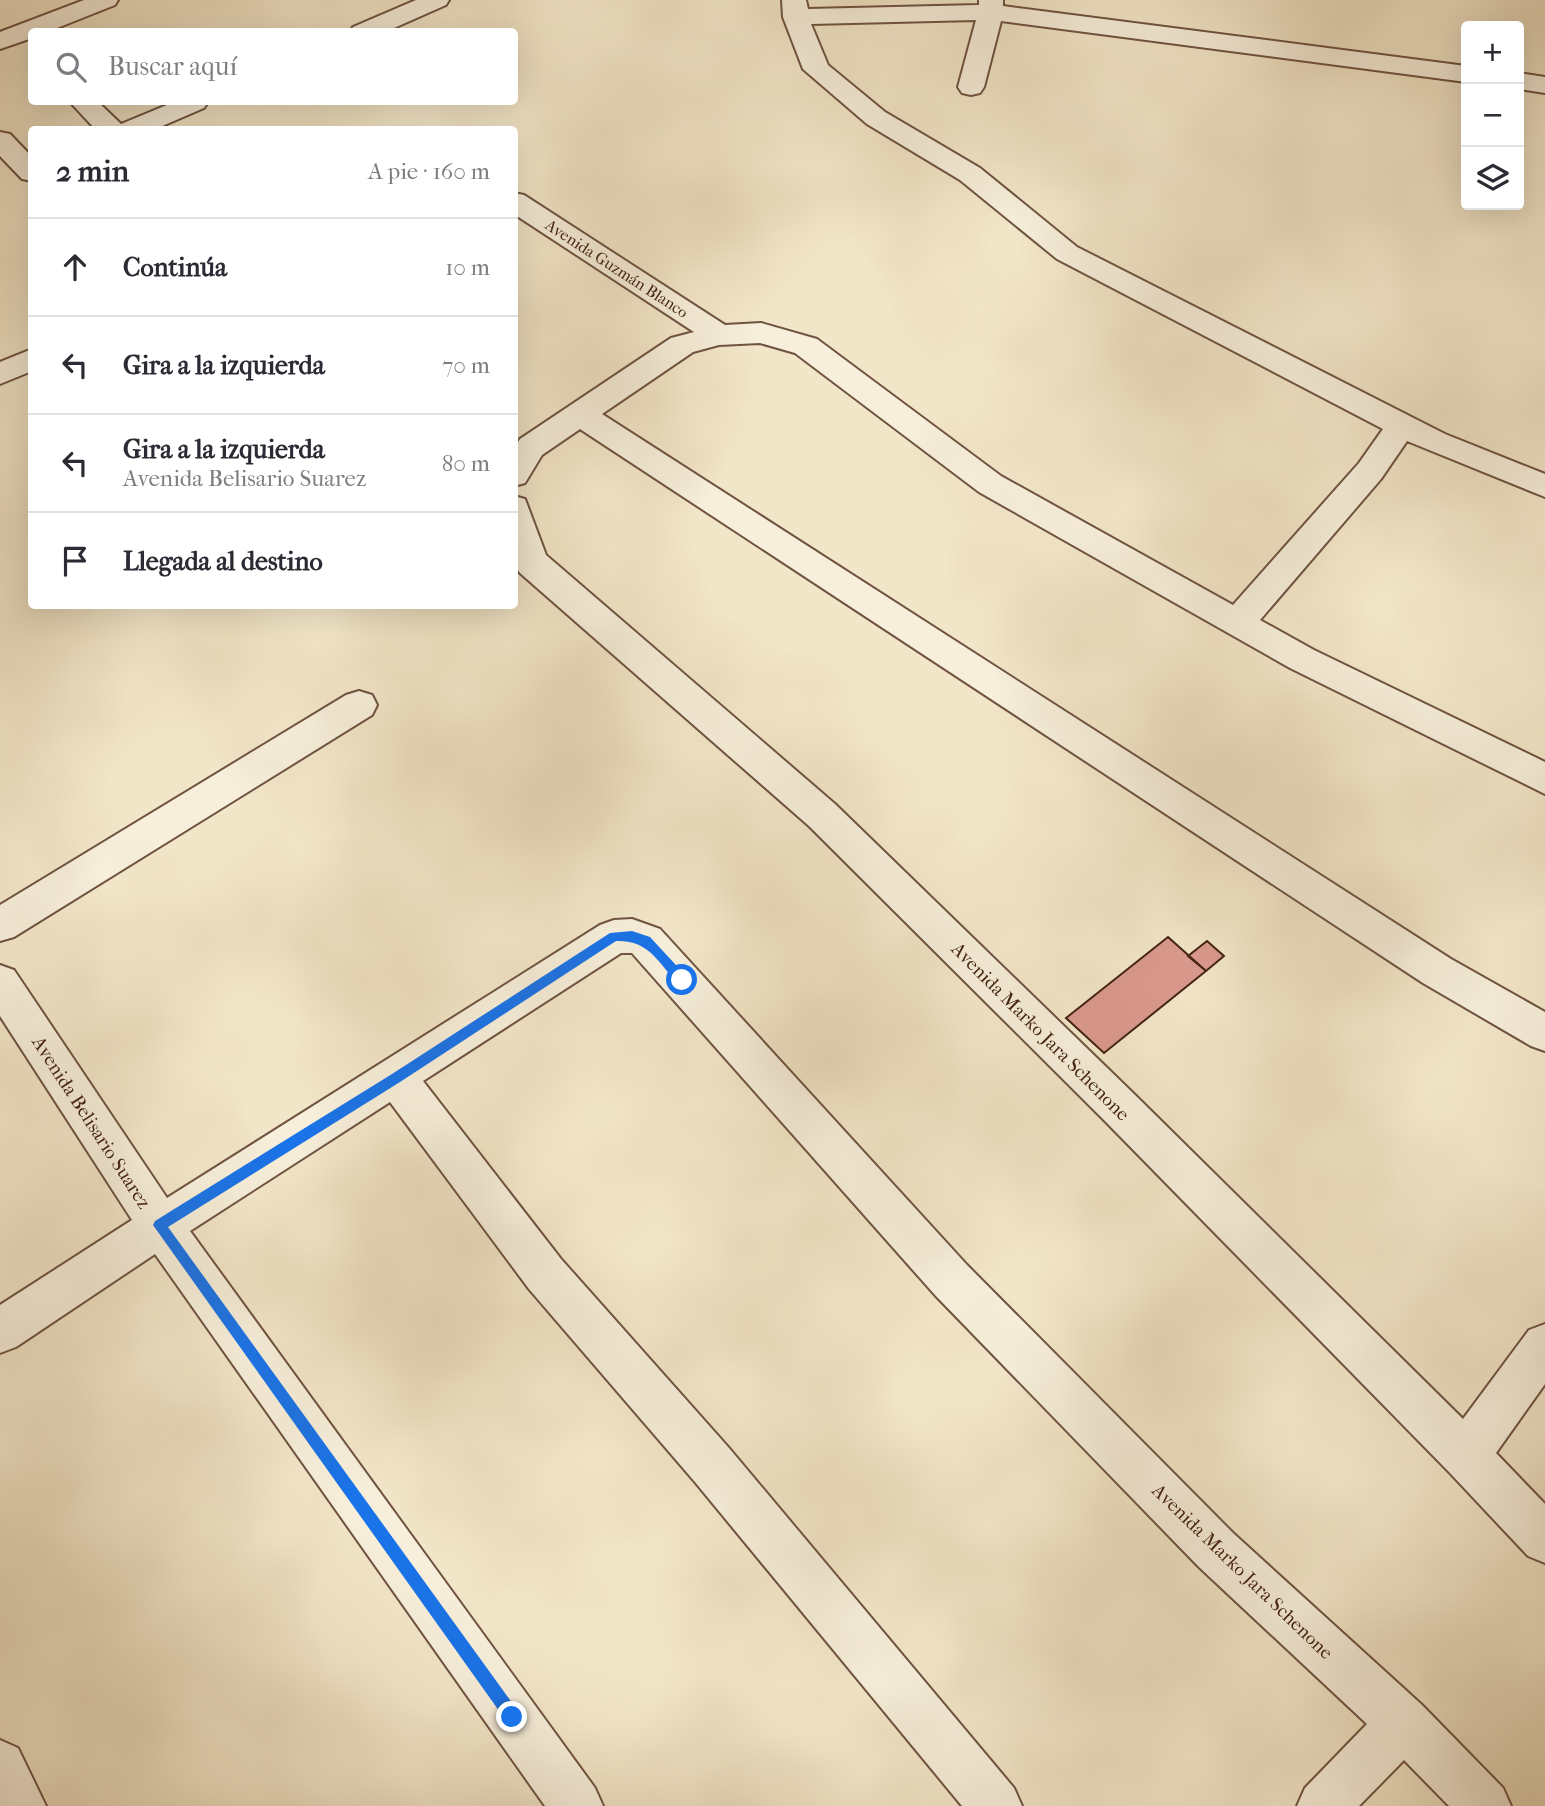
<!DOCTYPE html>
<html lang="es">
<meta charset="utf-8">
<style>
body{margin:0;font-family:"IM FELL French Canon",serif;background:#f7f7f7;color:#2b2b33}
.controls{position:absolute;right:21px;top:21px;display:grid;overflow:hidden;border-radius:7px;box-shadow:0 7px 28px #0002}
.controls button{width:63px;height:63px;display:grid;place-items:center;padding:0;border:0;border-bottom:2px solid #e1e1e2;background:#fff;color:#2b2b33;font:35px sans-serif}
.stop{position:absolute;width:21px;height:21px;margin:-16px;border:5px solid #1a73e8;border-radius:50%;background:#fff}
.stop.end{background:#1a73e8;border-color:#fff;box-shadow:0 2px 7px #0008}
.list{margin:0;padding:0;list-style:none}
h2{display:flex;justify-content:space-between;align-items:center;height:91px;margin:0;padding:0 28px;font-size:30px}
h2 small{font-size:23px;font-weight:400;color:#7c7c81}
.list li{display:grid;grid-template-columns:46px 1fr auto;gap:21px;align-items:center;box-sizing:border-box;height:98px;padding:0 28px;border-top:2px solid #e1e1e2}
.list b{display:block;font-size:26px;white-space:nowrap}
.list p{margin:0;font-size:23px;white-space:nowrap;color:#7c7c81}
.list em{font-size:23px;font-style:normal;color:#7c7c81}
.icon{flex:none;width:38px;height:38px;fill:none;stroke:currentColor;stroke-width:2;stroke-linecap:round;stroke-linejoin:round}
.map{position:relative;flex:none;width:1545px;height:1806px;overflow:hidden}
.search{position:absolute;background:#fff;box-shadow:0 7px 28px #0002;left:28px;top:28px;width:490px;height:77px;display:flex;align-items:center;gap:18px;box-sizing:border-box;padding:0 24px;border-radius:7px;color:#7c7c81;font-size:26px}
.panel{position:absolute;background:#fff;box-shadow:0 7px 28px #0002;left:28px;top:126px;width:490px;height:483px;border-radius:7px}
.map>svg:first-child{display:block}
</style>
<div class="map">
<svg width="1545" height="1806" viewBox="0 0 1545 1806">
<rect width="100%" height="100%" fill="#f2e6c8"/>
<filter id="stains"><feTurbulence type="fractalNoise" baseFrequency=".00286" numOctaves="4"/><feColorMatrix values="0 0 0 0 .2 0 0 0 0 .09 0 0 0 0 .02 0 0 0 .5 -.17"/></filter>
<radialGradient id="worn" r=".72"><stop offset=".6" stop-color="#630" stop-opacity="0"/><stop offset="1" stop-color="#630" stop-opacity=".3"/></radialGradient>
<path fill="#da998d" stroke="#432214" stroke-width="2" d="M1168,937L1206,971L1104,1053L1066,1018Z
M1207,941L1224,956L1206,971L1188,956Z"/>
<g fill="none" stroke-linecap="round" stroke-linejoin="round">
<defs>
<path id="minor" d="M84,0H118L115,5L47,32H32V38L0,49V32Z
M416,0H449L446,5L385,32H350L353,27Z
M782,0H806L808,9L979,5V0H1003V6L1466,66V82L1001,21L984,87L980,93L971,95L962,93L958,87L976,20L811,24L828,65L885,112L980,168L1077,247L1445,434L1545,474V497L1407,441L1381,479L1260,620L1314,650L1545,762V794L1290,668L979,492L795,353L760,343L719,345L693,352L602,414L1451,959L1545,1012V1051L1531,1046L1423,983L580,429L542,455L525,483L514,486V448L520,439L671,338L694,332L514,214V193L524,195L725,325L761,323L817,339L1001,476L1233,605L1359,463L1383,429L1057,259L960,180L867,124L803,69L783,17Z
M1519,73L1545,77V93L1519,89Z
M70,102H98L121,124L174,102H208L204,108L153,130H96Z
M0,132L10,134L32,157V181L22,179L0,156Z
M32,349V371L0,384V362Z
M514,496L525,499L546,555L835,804L1134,1094L1463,1419L1529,1330L1545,1324V1384L1496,1453L1545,1504V1563L1528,1556L1449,1472L1104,1120L809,826L520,573L514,565Z
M359,691L372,695L377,705L372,715L14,937L0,941V905L346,695Z
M632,919L660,929L967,1265L1233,1533L1422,1705L1503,1788L1511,1806H1449L1404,1760L1359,1806H1297L1305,1788L1367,1724L1199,1567L935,1295L632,953H621L423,1081L561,1259L729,1448L1014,1788L1022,1806H962L695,1482L529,1289L390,1102L190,1231L595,1788L603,1806H545L155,1254L16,1347L0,1353V1305L132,1220L0,1016V965L14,970L167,1198L600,925L614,920Z
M0,1740L18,1748L46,1806H0Z"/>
</defs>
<use href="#minor" stroke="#6f5341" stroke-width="4"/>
<use href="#minor" fill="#f7efdb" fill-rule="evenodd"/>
</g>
<path fill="#1a73e8" d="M632,931L650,937L686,976V984H678C657,961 649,940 616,941L400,1082L168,1227L518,1711L520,1717L518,1722L512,1724L507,1722L153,1225L155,1221L392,1074L610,933Z"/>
<g text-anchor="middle" stroke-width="5" stroke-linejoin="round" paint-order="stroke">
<g font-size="16" fill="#432214" stroke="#f7efdb">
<text transform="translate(617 268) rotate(33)" y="6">Avenida Guzmán Blanco</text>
</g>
<g font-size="19" fill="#432214" stroke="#f7efdb">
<text transform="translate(1041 1031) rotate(45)" y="7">Avenida Marko Jara Schenone</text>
<text transform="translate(92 1122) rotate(57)" y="7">Avenida Belisario Suarez</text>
<text transform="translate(1243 1571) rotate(44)" y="7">Avenida Marko Jara Schenone</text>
</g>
</g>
<rect width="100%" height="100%" filter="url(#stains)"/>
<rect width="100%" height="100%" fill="url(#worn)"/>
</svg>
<div class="controls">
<button>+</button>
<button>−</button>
<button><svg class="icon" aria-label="layers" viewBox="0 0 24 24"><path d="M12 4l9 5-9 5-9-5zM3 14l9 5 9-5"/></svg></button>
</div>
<div class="stop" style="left:682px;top:980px"></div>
<div class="stop end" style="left:512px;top:1717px"></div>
<div class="search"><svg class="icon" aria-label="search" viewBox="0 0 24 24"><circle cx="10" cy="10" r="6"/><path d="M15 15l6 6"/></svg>Buscar aquí</div>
<section class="panel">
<h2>2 min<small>A pie · 160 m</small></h2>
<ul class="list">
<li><svg class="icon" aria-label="ahead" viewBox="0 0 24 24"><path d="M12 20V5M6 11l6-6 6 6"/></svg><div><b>Continúa</b></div><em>10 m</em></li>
<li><svg class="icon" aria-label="left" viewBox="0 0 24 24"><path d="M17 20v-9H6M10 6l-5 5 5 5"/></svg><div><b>Gira a la izquierda</b></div><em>70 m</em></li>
<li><svg class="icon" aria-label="left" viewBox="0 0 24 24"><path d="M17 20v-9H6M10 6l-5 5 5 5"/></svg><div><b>Gira a la izquierda</b><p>Avenida Belisario Suarez</p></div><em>80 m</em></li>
<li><svg class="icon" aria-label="arrive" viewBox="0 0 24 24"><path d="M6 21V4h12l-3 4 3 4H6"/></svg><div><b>Llegada al destino</b></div></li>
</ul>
</section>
</div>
